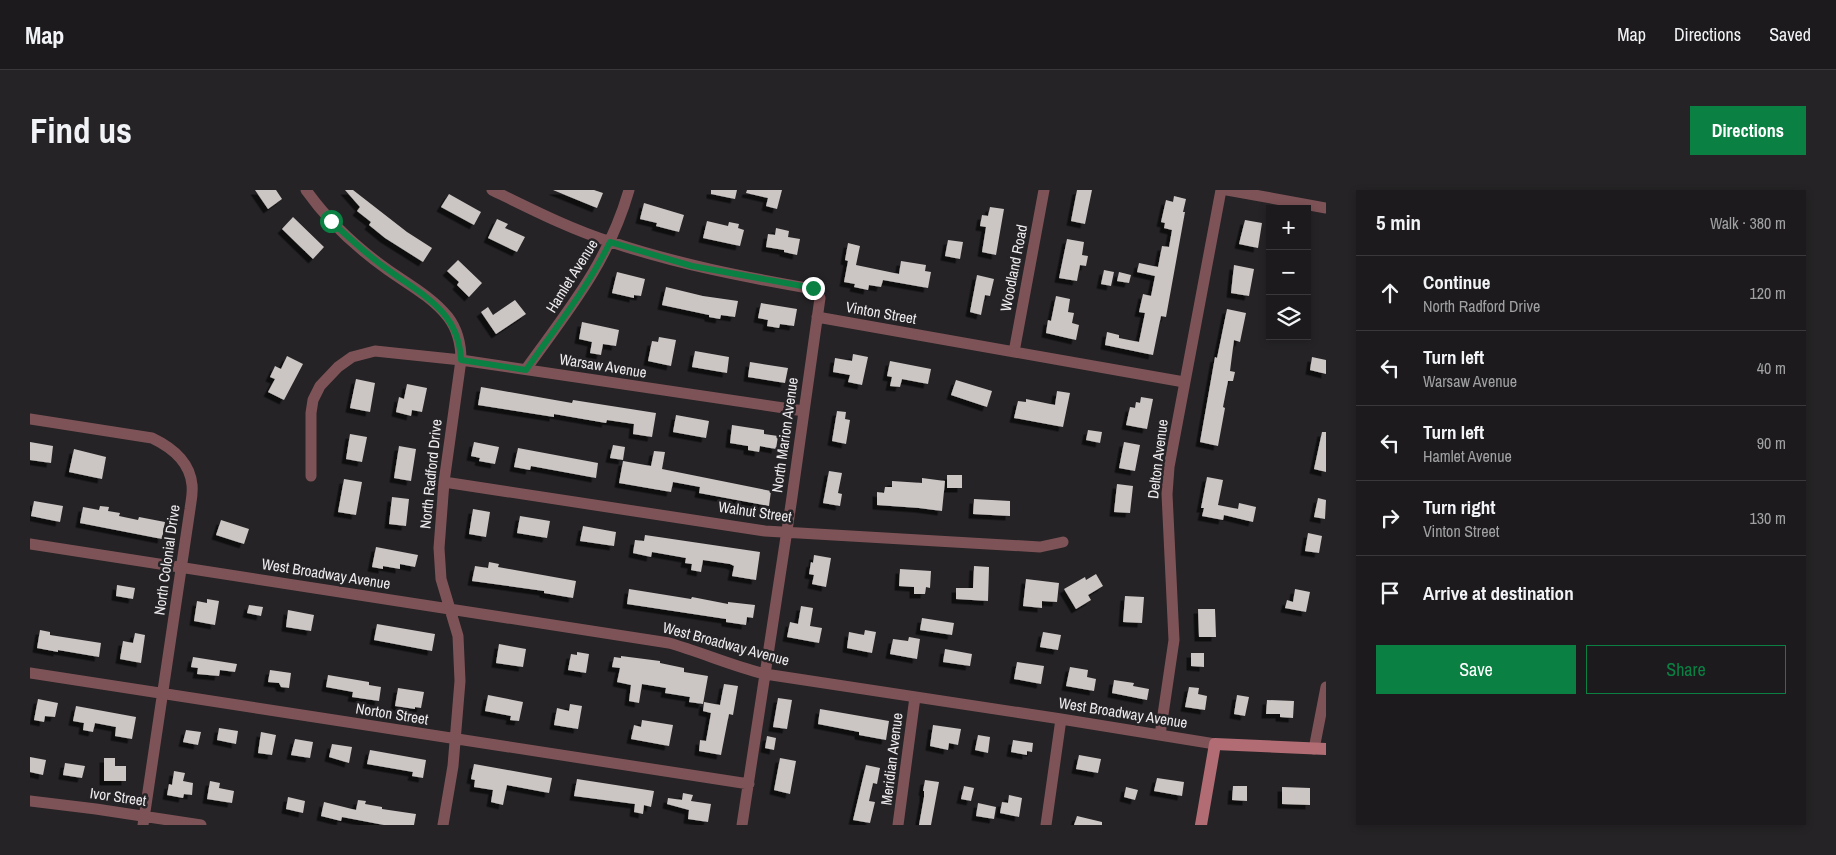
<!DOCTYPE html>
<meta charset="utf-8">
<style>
body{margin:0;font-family:"Archivo Narrow",sans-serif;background:#252325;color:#f1f3f6}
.controls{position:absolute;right:15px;top:15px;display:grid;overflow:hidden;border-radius:0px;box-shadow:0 2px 8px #0003}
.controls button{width:45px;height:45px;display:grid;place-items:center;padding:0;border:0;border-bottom:1px solid #3a383b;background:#1c1a1c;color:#f1f3f6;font:25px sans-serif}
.stop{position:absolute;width:15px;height:15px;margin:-11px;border:4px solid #0b8043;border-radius:50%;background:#fff}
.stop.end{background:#0b8043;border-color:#fff;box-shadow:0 1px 5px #0008}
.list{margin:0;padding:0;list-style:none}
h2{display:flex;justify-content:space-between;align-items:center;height:65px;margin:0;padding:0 20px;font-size:21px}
h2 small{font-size:16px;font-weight:400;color:#a0a1a3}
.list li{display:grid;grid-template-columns:32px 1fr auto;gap:15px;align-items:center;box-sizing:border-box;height:75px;padding:0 20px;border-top:1px solid #3a383b}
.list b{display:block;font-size:19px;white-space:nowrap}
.list p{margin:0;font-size:16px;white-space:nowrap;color:#a0a1a3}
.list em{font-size:16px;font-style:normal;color:#a0a1a3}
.actions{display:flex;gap:10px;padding:15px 20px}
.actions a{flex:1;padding:11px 0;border:1px solid #0b8043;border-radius:0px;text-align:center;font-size:18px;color:#0b8043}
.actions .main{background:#0b8043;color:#fff}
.icon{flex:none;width:28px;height:28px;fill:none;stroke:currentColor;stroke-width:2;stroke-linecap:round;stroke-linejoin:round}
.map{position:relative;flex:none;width:1296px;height:635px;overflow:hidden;border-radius:0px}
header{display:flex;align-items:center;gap:30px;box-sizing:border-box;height:70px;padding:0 25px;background:#1c1a1c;border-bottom:1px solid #3a383b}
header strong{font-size:24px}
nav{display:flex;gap:28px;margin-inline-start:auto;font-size:18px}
.intro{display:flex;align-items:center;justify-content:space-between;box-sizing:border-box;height:120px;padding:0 30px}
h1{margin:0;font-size:35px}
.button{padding:12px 22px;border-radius:0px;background:#0b8043;color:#fff;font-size:18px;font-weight:700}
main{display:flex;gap:30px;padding:0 30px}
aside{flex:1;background:#1c1a1c;border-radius:0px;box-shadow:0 2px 8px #0003}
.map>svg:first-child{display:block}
</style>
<header>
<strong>Map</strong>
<nav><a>Map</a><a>Directions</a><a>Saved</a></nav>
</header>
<div class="intro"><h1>Find us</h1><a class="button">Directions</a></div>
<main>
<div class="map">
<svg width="1296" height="635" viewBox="0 0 1296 635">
<defs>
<filter id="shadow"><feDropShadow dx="-4.5" dy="4.5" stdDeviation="0" flood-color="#0009"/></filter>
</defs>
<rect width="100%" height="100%" fill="#252326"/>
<path fill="#cbc6c4" filter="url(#shadow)" d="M225,0H246L252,9L238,19Z
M315,0H323L377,42L402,58L393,72L355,48L339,35L341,32L327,21L330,17Z
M523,0H564L573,3L567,18Z
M681,0H707L705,9L681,4Z
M717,0H752L747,19L736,16L738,8L716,3Z
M1047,0H1062L1055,34L1041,31Z
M419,4L451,22L444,35L411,17Z
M1144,6L1156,9L1153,22H1155L1136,127L1131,126L1123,165L1075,155L1077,142L1089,145V148L1109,152L1115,123L1109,122L1113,104L1121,106L1125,86L1107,82L1109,73L1128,77L1132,56L1139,57L1142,40L1134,38L1135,33L1131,32L1136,10L1143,12Z
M614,13L654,25L649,42L626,36L627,33L610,29Z
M960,17L974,19L966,65L952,62L956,37L950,36L952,25L958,26Z
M263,27L294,57L283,69L252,39Z
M467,29L478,34L475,38L495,47L487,62L458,48Z
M1215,30L1232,33L1228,58L1209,54Z
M677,31L698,36L699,32L709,34L708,38L714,40L710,56L673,48Z
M746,38L759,41L758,47L770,49L767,65L754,62V60L736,57L738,44L745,45Z
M1037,49L1054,52L1052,65L1058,66L1056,76L1050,75L1047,91L1029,88Z
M918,50L933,52L930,69L915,66Z
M818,53L830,56L826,75L869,84L871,71L896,75L895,81L901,82L898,98L853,90L851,97L839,95L838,100L824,97L825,94L814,92L818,71L815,70Z
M428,70L452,93L439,107L427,95L429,92L417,81Z
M1204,75L1224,79L1219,106L1201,103Z
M1074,80L1084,82L1081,96L1071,94Z
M587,82L615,89L611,106L604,105V108L582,103Z
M1089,82L1101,85L1099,93L1087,91Z
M947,85L964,89L960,106L955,105L951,125L940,122Z
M636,97L673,106L708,111L705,127L691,125L690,129L679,127V125L632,115Z
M1026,106L1040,109L1038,122L1044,123L1042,133L1049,135L1046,150L1016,143L1018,130L1021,131Z
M485,110L496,124L466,144L451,122L458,117L463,125Z
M731,113L767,119L764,136L750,134L749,138L737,136L738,130L728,128Z
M1197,119L1216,123L1210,152L1204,150L1200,181L1205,182L1203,191H1198L1193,217L1195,218L1188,256L1170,252L1185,167L1187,168Z
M552,132L589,140L586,156L573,154L571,165L560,163L562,152L549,149Z
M629,147L646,150L641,176L618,171L622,151L628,152Z
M665,161L699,167L697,183L662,177Z
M823,164L838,167L832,195L818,192L820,185L803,182L805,168L822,171Z
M257,166L273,174L254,210L238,202L245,189L240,187L245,176L251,179Z
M1282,167L1296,170V184L1280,180Z
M860,171L901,179L898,194L872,189L870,197L860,196L862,187L857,186Z
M720,172L758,178L755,193L718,187Z
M326,189L345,193L340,222L320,218Z
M926,190L962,201L957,217L921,205Z
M377,194L397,198L392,222L382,220L381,226L366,222L369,207L374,209Z
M451,197L542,213L543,210L626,223L622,247L603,244L604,234L577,230L576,233L524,224V227L448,215Z
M1027,201L1040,203L1033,237L984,228L988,211L996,212V209L1025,215Z
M1111,207L1123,209L1117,239L1096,235L1100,217L1105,218L1106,212L1110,213Z
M807,221L816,222L815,229L820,230L816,254L802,251Z
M646,225L679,231L676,248L643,242Z
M702,235L734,240V244L748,246L746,259L730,256L729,262L718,260V256L700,253Z
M1058,240L1072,242L1070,253L1056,250Z
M1292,242H1296V282L1284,279Z
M320,244L337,247L332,272L316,269Z
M0,252L23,256L21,273L0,270Z
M444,252L469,257L465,274L449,271L450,268L441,266Z
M1094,252L1110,255L1105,281L1089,278Z
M583,255L595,257L593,270L580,268Z
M369,256L386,259L381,291L364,288Z
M488,258L568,273L566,288L501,276L500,280L484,277Z
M44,259L76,267L72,289L39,282Z
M624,261L635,262L632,279L741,301L739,316L669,303L670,297L643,292L641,302L589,293L593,271L621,276Z
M799,281L812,283L808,303L812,304L810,316L793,313Z
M917,285H932V298H917Z
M1177,287L1193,290L1188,315L1208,319L1209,313L1226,317L1223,332L1194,325L1193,330L1172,326L1174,318H1171Z
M892,288L915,291L912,321L889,318L847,315V302L854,303L855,297H862V291L892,293Z
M314,289L332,292L326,325L308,322Z
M1087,294L1103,296L1100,323L1084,322Z
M362,307L379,309L376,336L359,334Z
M1288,308L1296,310L1295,329L1284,327Z
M944,309L980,311V326L943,324Z
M4,311L33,316L30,332L1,326Z
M70,316L79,317L78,321L90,323L89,326L108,330L109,327L135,332L132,349L50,333L53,317L69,320Z
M443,319L460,322L456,347L439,344Z
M490,326L520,331L517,348L487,343Z
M191,330L219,339L214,354L186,345Z
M553,336L586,342L584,356L550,351Z
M1278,343L1292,346L1289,363L1275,361Z
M615,345L730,362L726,390L702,386L704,376L700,374L673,370L671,382L661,380L662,374L655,373L656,368L622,362L621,367L603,363L605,350L614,351Z
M346,357L388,365L385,377L370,374V379L353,376V379L342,377Z
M784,365L801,368L796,397L782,394L784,385L779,384L781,372L783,373Z
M459,372L469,374L468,377L546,391L543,408L514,403V401L442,391L445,376L458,378Z
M944,376L959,377L958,411L926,409V398H943Z
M870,379L901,381L900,398L896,397L895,404H884V397L869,396Z
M1066,384L1073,396L1058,405L1061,410L1046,419L1034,399L1055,387L1056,390Z
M996,389L1029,393L1027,412L1012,411V418L993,416Z
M87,395L105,398L103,409L86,406Z
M599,399L661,409L662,407L698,414V412L725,415L723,428L717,427L716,435L696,432V429L597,414Z
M1265,399L1280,402L1276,422L1255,418L1257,410L1263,412Z
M1095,406L1114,407L1112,433L1093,432Z
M177,409L189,411L185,435L164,431L167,411L177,413Z
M219,415L233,417L231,426L217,423Z
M771,416L783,418L780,436L792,438L789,453L757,447L760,432L768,434Z
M1168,419H1185L1186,447H1169Z
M258,420L284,425L281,441L256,437Z
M892,428L924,433L922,445L890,440Z
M347,434L405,444L402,461L344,450Z
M10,440L20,442V445L71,453L69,467L28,460V462L7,458Z
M835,440L846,442L842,463L817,458L819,442L834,445Z
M1013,442L1031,445L1028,460L1010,457Z
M105,443L115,445L111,473L90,469L93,451L103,453Z
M879,447L890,449L887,469L860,464L863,449L878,451Z
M469,454L496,459L493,477L466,473Z
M915,459L942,464L940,476L913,472Z
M547,462L559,464L556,483L538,480L541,464L547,465Z
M1161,463H1174V477L1161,476Z
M591,466L630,471V473L654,478V482L678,486L673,514L659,512L660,507L635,503L636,498L612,494L609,513L599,511L601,495L587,492L590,478L582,477L584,467L591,468Z
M163,467L207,474L205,482L190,480L189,486L167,484L168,478L161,477Z
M987,472L1014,476L1011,494L984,489Z
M1040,477L1058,480L1057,487L1066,489L1064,501L1036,496Z
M240,480L261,483L259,498L251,497L249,493L238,492Z
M298,485L339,492V495L351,497L349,511L322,507L323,502L296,497Z
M1084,490L1104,493L1103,496L1119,499L1117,510L1082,503Z
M694,494L708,496L703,525L699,524L691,565L669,561L670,550L676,551L681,523L673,521L674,512L690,515Z
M1159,497L1169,498L1168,504L1177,506L1175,520L1155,517Z
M368,498L394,502L391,518L385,517V519L365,516Z
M458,505L493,512L489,531L480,530L481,526L455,521Z
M1207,505L1219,507L1215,526L1204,524Z
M748,508L762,510L757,539L743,537Z
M8,509L28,513L25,527L15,526L14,532L4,530Z
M1237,510L1264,511L1263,528L1250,527V524H1236Z
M540,514L552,516L548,539L524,535L527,518L539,521Z
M46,516L106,527L102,549L85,546L86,537L65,533L63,542L53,540L54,533L43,531Z
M790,519L859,531L856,550L829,545V542L788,534Z
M612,530L643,535L639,556L601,549L604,535L611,537Z
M903,535L931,539L928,555L919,553L918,560L900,556Z
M189,538L208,541L206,554L187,550Z
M156,540L171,542L168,555L153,552Z
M231,542L246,545L242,565L228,563Z
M948,545L960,547L958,563L945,560Z
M737,546L746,548L744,560L735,558Z
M265,549L283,552L280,568L261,565Z
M983,550L1003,553L1002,562L997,561V565L981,562Z
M302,554L322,557L319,573L299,567Z
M340,560L396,570L393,588L382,586L383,582L337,574Z
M1049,565L1071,569L1068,583L1046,579Z
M0,567L16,570L13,585L0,582Z
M74,568H85V576H96V591H74Z
M750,568L766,571L760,604L744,600Z
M35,573L55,576L52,588L33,585Z
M444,574L522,588L519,603L477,595L473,615L461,612L463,600L444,597L445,590L441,589Z
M836,575L850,578L847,594L843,593L839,611L845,612L840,633L823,630Z
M144,581L155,583L153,591L163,593L162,605L154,604L153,608L137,605L139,594L142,595Z
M1127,588L1154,592L1152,606L1124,601Z
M547,589L624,601L621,617L614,615L613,624L604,622L605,614L544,606Z
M895,590L909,592L901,635H889L894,607V601H893Z
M180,591L190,593L189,598L204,601L202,613L177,609Z
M934,596L944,598L941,611L931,609Z
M1203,596H1217V611L1202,610Z
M1096,597L1108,600L1105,610L1094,607Z
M1252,597L1280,598V615L1252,614Z
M653,603L663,605L661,611L681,614L678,632L658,629L659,620L637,614L638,608L652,610Z
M979,605L992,608L989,627L970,623L972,612L978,613Z
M258,607L275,611L273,623L256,619Z
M328,610L336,611L335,614L352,617V619L386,624L384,635H354L312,627L311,631L291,626L294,612L326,620Z
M948,613L966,617L964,629L946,626Z
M1047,626L1072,632V635H1044Z"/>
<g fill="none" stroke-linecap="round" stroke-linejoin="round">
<path stroke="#7e5357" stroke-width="11" d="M276,0C298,31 327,58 358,80C378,94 402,107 418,127C428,140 431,154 431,170L414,292L409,358L411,389L428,446L430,491L423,576L413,635
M462,0C501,19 540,39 581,52C647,74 714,87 783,99L787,102L790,108L761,314L712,635
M1197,0L1296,18
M787,127L1154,192
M984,162L1014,0
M496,179C539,119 578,73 599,0
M0,229L122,248C141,257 160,272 162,295C163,303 161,311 160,319L113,635
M281,286V223L283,210L290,196L308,177L322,167L345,161L431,170L774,221
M414,292L735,341L1010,357L1033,352
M0,354L639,453C671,462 702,476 735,484L1031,529L1185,554
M0,483L719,594
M1130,545L1144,450L1137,304L1139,277L1191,0
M1284,559L1296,497
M0,611L66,619L171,635
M868,635L885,507
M1016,635L1031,529"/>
<path stroke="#b16c74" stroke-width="12" d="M1171,635L1185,554L1296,559"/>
</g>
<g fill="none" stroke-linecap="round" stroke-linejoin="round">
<path stroke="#0b8043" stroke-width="6" d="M301,31C319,48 337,65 357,79C392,105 429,121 431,170L496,180C526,137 557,99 580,52L662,76L783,98"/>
</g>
<g text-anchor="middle" stroke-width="5" stroke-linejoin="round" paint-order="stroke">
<g font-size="15" fill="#edebed" stroke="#252326">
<text transform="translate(984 78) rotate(-79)" y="5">Woodland Road</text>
<text transform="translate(542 86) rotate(-58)" y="5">Hamlet Avenue</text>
<text transform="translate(851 123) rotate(10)" y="5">Vinton Street</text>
<text transform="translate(573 176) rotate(9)" y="5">Warsaw Avenue</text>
<text transform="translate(755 245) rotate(-82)" y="5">North Marion Avenue</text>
<text transform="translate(1128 269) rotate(-83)" y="5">Delton Avenue</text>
<text transform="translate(401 284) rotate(-84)" y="5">North Radford Drive</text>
<text transform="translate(725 322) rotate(8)" y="5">Walnut Street</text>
<text transform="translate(137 370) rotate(-82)" y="5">North Colonial Drive</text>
<text transform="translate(296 384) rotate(9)" y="5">West Broadway Avenue</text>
<text transform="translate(696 454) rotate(15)" y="5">West Broadway Avenue</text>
<text transform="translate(1093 523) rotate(9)" y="5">West Broadway Avenue</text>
<text transform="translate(362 524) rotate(9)" y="5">Norton Street</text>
<text transform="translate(862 569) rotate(-83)" y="5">Meridian Avenue</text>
<text transform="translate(88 607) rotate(8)" y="5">Ivor Street</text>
</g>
</g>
</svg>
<div class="controls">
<button>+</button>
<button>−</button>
<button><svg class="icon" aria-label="layers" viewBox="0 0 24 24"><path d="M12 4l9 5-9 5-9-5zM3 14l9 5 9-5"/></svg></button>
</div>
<div class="stop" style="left:301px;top:31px"></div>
<div class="stop end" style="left:783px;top:98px"></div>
</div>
<aside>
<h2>5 min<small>Walk · 380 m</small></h2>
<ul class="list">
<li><svg class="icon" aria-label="ahead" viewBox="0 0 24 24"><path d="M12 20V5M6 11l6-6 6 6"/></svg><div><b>Continue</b><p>North Radford Drive</p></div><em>120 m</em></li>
<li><svg class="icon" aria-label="left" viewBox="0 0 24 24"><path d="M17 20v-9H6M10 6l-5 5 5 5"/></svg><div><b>Turn left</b><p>Warsaw Avenue</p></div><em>40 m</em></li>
<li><svg class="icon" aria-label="left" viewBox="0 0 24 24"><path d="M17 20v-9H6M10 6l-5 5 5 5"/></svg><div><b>Turn left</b><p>Hamlet Avenue</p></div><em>90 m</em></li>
<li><svg class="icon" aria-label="right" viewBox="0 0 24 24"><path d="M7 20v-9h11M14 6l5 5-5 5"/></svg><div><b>Turn right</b><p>Vinton Street</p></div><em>130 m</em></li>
<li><svg class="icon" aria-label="arrive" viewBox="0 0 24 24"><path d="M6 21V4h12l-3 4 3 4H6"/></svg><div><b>Arrive at destination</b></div></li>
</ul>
<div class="actions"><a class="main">Save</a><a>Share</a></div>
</aside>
</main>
